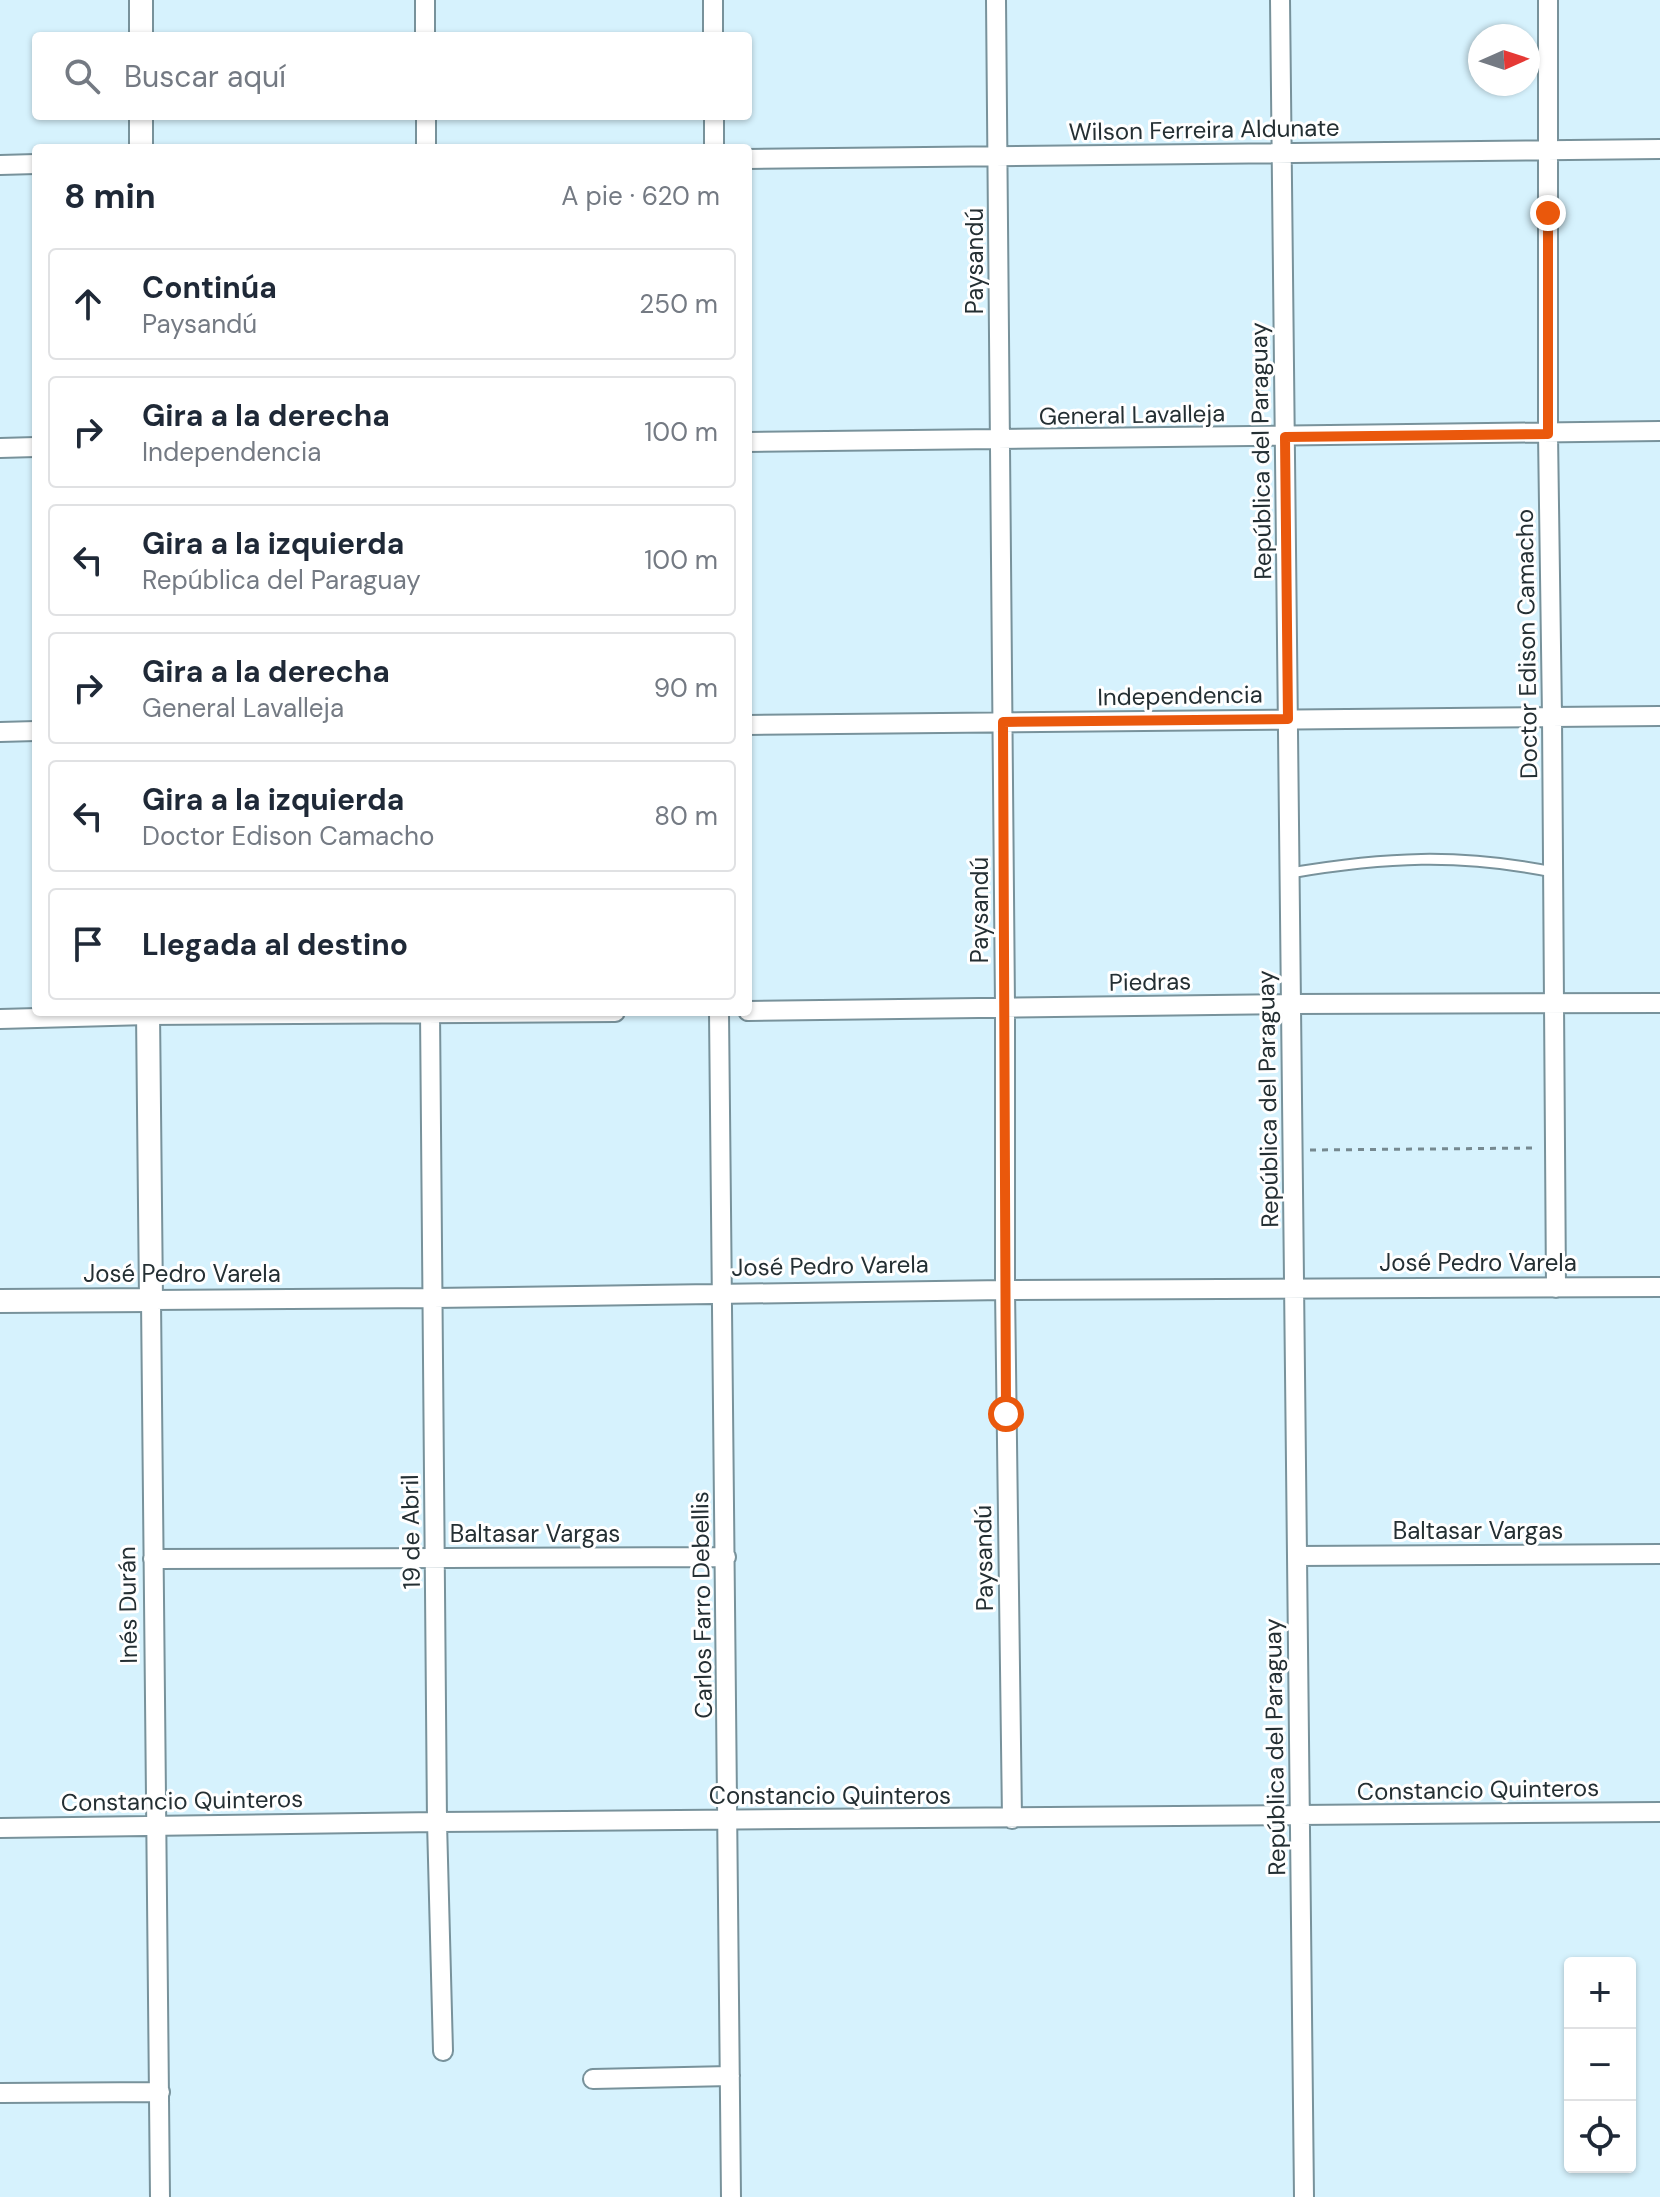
<!DOCTYPE html>
<html lang="es">
<meta charset="utf-8">
<style>
body{margin:0;font-family:"DM Sans",sans-serif;background:#f2f2f3;color:#1f2937}
.controls{position:absolute;right:24px;bottom:24px;display:grid;overflow:hidden;border-radius:8px;box-shadow:0 2px 6px #0004}
.controls button{width:72px;height:72px;display:grid;place-items:center;padding:0;border:0;border-bottom:2px solid #e0e1e3;background:#fff;color:#1f2937;font:40px sans-serif}
.compass{position:absolute;left:1468px;top:24px;width:72px;height:72px;border-radius:50%;background:#fff;box-shadow:0 2px 6px #0004;rotate:87deg}
.stop{position:absolute;width:24px;height:24px;margin:-18px;border:6px solid #ea580c;border-radius:50%;background:#fff}
.stop.end{background:#ea580c;border-color:#fff;box-shadow:0 2px 8px #0008}
.list{margin:0;padding:0;list-style:none}
h2{display:flex;justify-content:space-between;align-items:center;height:104px;margin:0;padding:0 32px;font-size:34px}
h2 small{font-size:26px;font-weight:400;color:#747a83}
.list li{display:grid;grid-template-columns:52px 1fr auto;gap:24px;align-items:center;box-sizing:border-box;height:112px;margin:0 16px 16px;padding:0 16px;border:2px solid #e0e1e3;border-radius:8px}
.list b{display:block;font-size:30px;white-space:nowrap}
.list p{margin:0;font-size:26px;white-space:nowrap;color:#747a83}
.list em{font-size:26px;font-style:normal;color:#747a83}
.icon{flex:none;width:44px;height:44px;fill:none;stroke:currentColor;stroke-width:2;stroke-linecap:round;stroke-linejoin:round}
.map{position:relative;flex:none;width:1660px;height:2197px;overflow:hidden}
.search{position:absolute;background:#fff;box-shadow:0 2px 6px #0004;left:32px;top:32px;width:720px;height:88px;display:flex;align-items:center;gap:20px;box-sizing:border-box;padding:0 28px;border-radius:8px;color:#747a83;font-size:30px}
.panel{position:absolute;background:#fff;box-shadow:0 2px 6px #0004;left:32px;top:144px;width:720px;height:872px;border-radius:8px}
.map>svg:first-child{display:block}
</style>
<div class="map">
<svg width="1660" height="2197" viewBox="0 0 1660 2197">
<rect width="100%" height="100%" fill="#d6f2fd"/>
<g fill="none" stroke-linecap="round" stroke-linejoin="round">
<defs>
<path id="service" d="M1290,873C1385,857 1458,853 1553,872"/>
<path id="minor" d="M425,0V36
M713,0V36
M996,0L1005,1007V1290L1012,1819
M1280,0L1304,2197
M1548,0V434L1552,717L1556,1288
M426,116V148
M714,116V148
M748,159L1660,149
M0,165L36,164
M748,442L1660,431
M0,448L36,447
M748,725L1660,716
M0,732L36,731
M748,1011L1291,1004L1660,1003
M430,1012L437,1822L443,2051
M719,1012L731,2197
M0,1019L148,1015L615,1012
M1297,1556L1660,1554
M153,1559L726,1557
M0,1828L437,1822L1660,1812
M593,2079L730,2076
M0,2093L160,2092
M160,2197L151,1300L433,1298L1005,1290L1660,1287"/>
<path id="tertiary" d="M141,0V36
M141,116V148
M0,1301L151,1300L148,1012"/>
</defs>
<use href="#service" stroke="#78929b" stroke-width="13"/>
<use href="#minor" stroke="#78929b" stroke-width="22"/>
<use href="#tertiary" stroke="#78929b" stroke-width="26"/>
<path stroke="#768990" stroke-width="3" stroke-dasharray="6 6" stroke-linecap="butt" d="M1310,1150L1538,1148"/>
<use href="#service" stroke="#fff" stroke-width="9"/>
<use href="#minor" stroke="#fff" stroke-width="18"/>
<use href="#tertiary" stroke="#fff" stroke-width="22"/>
</g>
<g fill="none" stroke-linecap="round" stroke-linejoin="round">
<path stroke="#ea580c" stroke-width="10" d="M1006,1414L1003,722L1288,719L1285,437L1548,434V213"/>
</g>
<g text-anchor="middle" stroke-width="6" stroke-linejoin="round" paint-order="stroke">
<g font-size="24" fill="#242f33" stroke="#fff">
<text transform="translate(1204 130) rotate(-1)" y="8">Wilson Ferreira Aldunate</text>
<text transform="translate(975 261) rotate(-90)" y="8">Paysandú</text>
<text transform="translate(1132 415) rotate(-1)" y="8">General Lavalleja</text>
<text transform="translate(1261 451) rotate(-91)" y="8">República del Paraguay</text>
<text transform="translate(1527 644) rotate(-91)" y="8">Doctor Edison Camacho</text>
<text transform="translate(1180 696) rotate(-1)" y="8">Independencia</text>
<text transform="translate(980 910) rotate(-90)" y="8">Paysandú</text>
<text transform="translate(1150 982) rotate(-1)" y="8">Piedras</text>
<text transform="translate(1268 1099) rotate(-91)" y="8">República del Paraguay</text>
<text x="1478" y="1271">José Pedro Varela</text>
<text transform="translate(830 1266) rotate(-1)" y="8">José Pedro Varela</text>
<text x="182" y="1282">José Pedro Varela</text>
<text x="1478" y="1539">Baltasar Vargas</text>
<text transform="translate(411 1532) rotate(-91)" y="8">19 de Abril</text>
<text x="535" y="1542">Baltasar Vargas</text>
<text transform="translate(984 1558) rotate(-91)" y="8">Paysandú</text>
<text transform="translate(128 1605) rotate(-91)" y="8">Inés Durán</text>
<text transform="translate(702 1605) rotate(-91)" y="8">Carlos Farro Debellis</text>
<text transform="translate(1275 1747) rotate(-91)" y="8">República del Paraguay</text>
<text transform="translate(1478 1790) rotate(-1)" y="8">Constancio Quinteros</text>
<text x="830" y="1804">Constancio Quinteros</text>
<text transform="translate(182 1801) rotate(-1)" y="8">Constancio Quinteros</text>
</g>
</g>
</svg>
<div class="controls">
<button>+</button>
<button>−</button>
<button><svg class="icon" aria-label="locate" viewBox="0 0 24 24"><circle cx="12" cy="12" r="6"/><path d="M12 2v4M12 18v4M2 12h4M18 12h4"/></svg></button>
</div>
<svg class="compass" viewBox="-18 -18 36 36"><path d="M0-13l5 13h-10z" fill="#e53935"/><path d="M0 13l5-13h-10z" fill="#747a83"/></svg>
<div class="stop" style="left:1006px;top:1414px"></div>
<div class="stop end" style="left:1548px;top:213px"></div>
<div class="search"><svg class="icon" aria-label="search" viewBox="0 0 24 24"><circle cx="10" cy="10" r="6"/><path d="M15 15l6 6"/></svg>Buscar aquí</div>
<section class="panel">
<h2>8 min<small>A pie · 620 m</small></h2>
<ul class="list">
<li><svg class="icon" aria-label="ahead" viewBox="0 0 24 24"><path d="M12 20V5M6 11l6-6 6 6"/></svg><div><b>Continúa</b><p>Paysandú</p></div><em>250 m</em></li>
<li><svg class="icon" aria-label="right" viewBox="0 0 24 24"><path d="M7 20v-9h11M14 6l5 5-5 5"/></svg><div><b>Gira a la derecha</b><p>Independencia</p></div><em>100 m</em></li>
<li><svg class="icon" aria-label="left" viewBox="0 0 24 24"><path d="M17 20v-9H6M10 6l-5 5 5 5"/></svg><div><b>Gira a la izquierda</b><p>República del Paraguay</p></div><em>100 m</em></li>
<li><svg class="icon" aria-label="right" viewBox="0 0 24 24"><path d="M7 20v-9h11M14 6l5 5-5 5"/></svg><div><b>Gira a la derecha</b><p>General Lavalleja</p></div><em>90 m</em></li>
<li><svg class="icon" aria-label="left" viewBox="0 0 24 24"><path d="M17 20v-9H6M10 6l-5 5 5 5"/></svg><div><b>Gira a la izquierda</b><p>Doctor Edison Camacho</p></div><em>80 m</em></li>
<li><svg class="icon" aria-label="arrive" viewBox="0 0 24 24"><path d="M6 21V4h12l-3 4 3 4H6"/></svg><div><b>Llegada al destino</b></div></li>
</ul>
</section>
</div>
